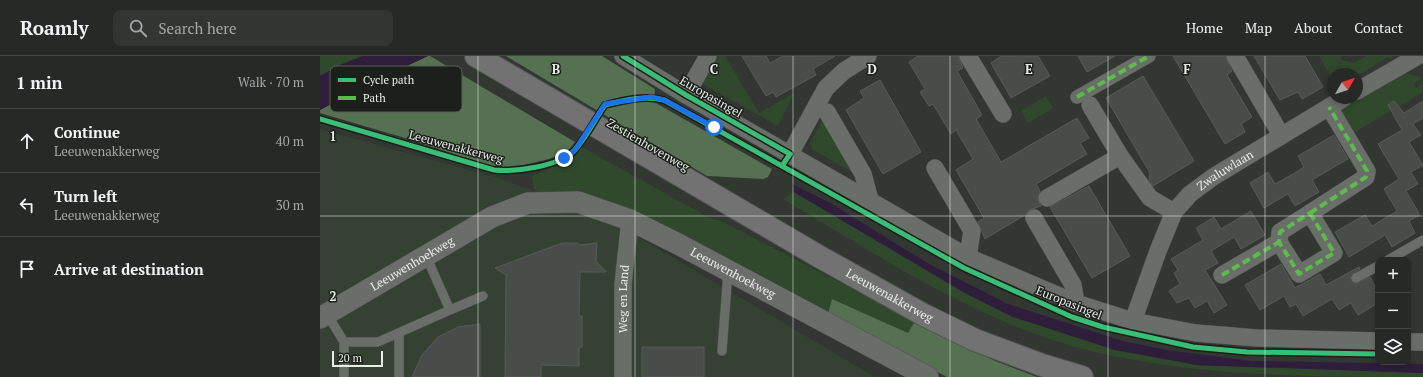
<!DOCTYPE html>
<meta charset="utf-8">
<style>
body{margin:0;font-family:"PT Serif",serif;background:#323532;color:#f1f3f6}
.controls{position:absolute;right:12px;bottom:12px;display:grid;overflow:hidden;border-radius:8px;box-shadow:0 2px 6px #0003}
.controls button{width:36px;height:36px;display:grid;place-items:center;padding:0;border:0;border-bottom:1px solid #424543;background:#262926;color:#f1f3f6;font:20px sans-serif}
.compass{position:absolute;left:1007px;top:12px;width:36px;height:36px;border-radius:50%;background:#262926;box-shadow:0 2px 6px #0003;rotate:51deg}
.scale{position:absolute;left:12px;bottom:10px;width:51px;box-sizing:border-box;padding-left:4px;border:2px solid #e8eee7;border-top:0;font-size:11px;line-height:14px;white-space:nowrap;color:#e8eee7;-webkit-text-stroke:3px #1b201a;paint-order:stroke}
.stop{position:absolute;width:12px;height:12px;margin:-9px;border:3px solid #1a73e8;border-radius:50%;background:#fff}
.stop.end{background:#1a73e8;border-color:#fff;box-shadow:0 1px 4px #0008}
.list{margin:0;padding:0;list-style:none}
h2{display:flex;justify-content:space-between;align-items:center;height:52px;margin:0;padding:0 16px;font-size:17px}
h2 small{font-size:13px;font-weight:400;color:#a4a6a7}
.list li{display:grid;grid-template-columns:26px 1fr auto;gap:12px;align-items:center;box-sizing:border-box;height:64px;padding:0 16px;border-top:1px solid #424543}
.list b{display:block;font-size:15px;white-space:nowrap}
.list p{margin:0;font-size:13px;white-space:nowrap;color:#a4a6a7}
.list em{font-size:13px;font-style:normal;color:#a4a6a7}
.icon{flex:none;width:22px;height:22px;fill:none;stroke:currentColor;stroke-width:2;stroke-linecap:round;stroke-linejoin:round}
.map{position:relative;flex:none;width:1103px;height:321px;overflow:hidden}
header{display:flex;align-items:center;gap:24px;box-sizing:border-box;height:56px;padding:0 20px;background:#262926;border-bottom:1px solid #424543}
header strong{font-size:19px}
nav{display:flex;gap:22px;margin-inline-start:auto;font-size:14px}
.search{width:280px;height:36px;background:#323532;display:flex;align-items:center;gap:10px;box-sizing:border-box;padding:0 14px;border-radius:8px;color:#a4a6a7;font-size:15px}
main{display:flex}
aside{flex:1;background:#262926}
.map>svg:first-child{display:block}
</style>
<header>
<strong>Roamly</strong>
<div class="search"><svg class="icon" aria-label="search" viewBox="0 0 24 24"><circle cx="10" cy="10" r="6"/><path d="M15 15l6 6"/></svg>Search here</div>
<nav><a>Home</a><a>Map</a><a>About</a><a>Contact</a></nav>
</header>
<main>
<aside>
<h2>1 min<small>Walk · 70 m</small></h2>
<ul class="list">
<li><svg class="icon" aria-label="ahead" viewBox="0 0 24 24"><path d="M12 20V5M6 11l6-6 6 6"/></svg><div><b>Continue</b><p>Leeuwenakkerweg</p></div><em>40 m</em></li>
<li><svg class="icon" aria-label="left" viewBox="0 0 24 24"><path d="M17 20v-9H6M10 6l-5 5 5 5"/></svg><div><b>Turn left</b><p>Leeuwenakkerweg</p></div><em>30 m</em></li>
<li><svg class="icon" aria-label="arrive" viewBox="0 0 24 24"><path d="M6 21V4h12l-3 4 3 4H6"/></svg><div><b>Arrive at destination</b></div></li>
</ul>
</aside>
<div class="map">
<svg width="1103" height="321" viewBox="0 0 1103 321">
<rect width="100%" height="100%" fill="#323732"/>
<path fill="#354233" d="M0,73L181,123L284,161L555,321H0Z"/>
<path fill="#30482c" d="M0,0H43L20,9L0,20Z
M398,0H405L439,57L474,37L458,70L379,26L392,5Z
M999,0H1020L1022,4L1034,7L1046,0H1073L1071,3L1068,1L1037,20V18H1013V24Z
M1083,16L1100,21L1101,23L1093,28L1096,32L1102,28L1100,26L1102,25L1103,36L1032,78L1019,55Z
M726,40L733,52L708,67L701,55Z
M505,60L539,120L493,94L490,87Z
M262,91L388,161L401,165L595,265L588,277L512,243L508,258L218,137L214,132L212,120L252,102Z
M474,136L645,237L693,261L876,309L1103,317V321C985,321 865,321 751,290C647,259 555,198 463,143Z"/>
<path fill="#557151" d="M108,0H110L255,86L246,97L229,103L200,110L177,112L85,82L0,57V54L40,32Z
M186,0H282L335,33L334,46L452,113L448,121L443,123L387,120Z
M512,243L588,277L595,265L673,304L717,321H627L508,258Z"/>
<path fill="#2e1d3b" d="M43,0H108L40,32L0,54V20L20,9Z
M472,128L510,147L609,208L688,248L802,285L847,294L931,305L1103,308V317L876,309L795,294L693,261L645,237L474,136Z"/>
<path fill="#494d49" stroke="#575b56" d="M422,0H446L450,7L463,0H515L493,13L496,19L456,41L453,36L446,40Z
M598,0H638L643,12L637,15L662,59L656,63L681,106L757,62L769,82L760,87L767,98L716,128L720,135L717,142L721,150L709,154L705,159L665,183L658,166L664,162L636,114L653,103L636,74L631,78L613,48L609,50L600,36L605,33L589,6Z
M681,0H718L730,20L691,42L671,7Z
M758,0H795L767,16Z
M853,0H905L912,15L907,19L932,61L921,68L925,76L905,88Z
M934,0H985L1003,31L982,43L978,36L960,44Z
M823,20L874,105L833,130L829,124L830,117L786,42Z
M560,24L601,96L563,118L526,54L544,42L540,35Z
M1074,45L1084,57L1103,45V62L1093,68L1101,79L1089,86L1103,109L1091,116L1098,128L1086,135L1100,159L1089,165L1095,177L1072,191L1065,179L1029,201L1015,176L1045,159L1052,170L1077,155L1064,133L1079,123L1058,88L1082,74L1068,49Z
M1014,79L1028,103L992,124L999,136L975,150L968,138L944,152L930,127L948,116L955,128L973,118L984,111L978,100Z
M769,130L810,200L772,222L730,151Z
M931,155L945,179L921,193L914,181L891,195L898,207L885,214L907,249L894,257L887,245L875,252L869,242L857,247L849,235L860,228L854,217L858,214L851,203L883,184L876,172L894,161L901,173Z
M242,187H257L260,189L277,187L276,205L286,216H260L259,260H262V291H259V310L221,309V321H185L186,219L175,212Z
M961,208L975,232L1000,218L1006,229L1039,211L1040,213L1031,219V225L1036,228L1050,221L1058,236V247L1038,259L1031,247L1019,254L1012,243L983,260L976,248L970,251L964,240L940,254L925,229Z
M160,268V321H92L102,299L118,281L138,271Z
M322,291H384V321H322Z"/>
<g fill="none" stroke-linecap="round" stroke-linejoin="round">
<defs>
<path id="service" d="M1068,204L1103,184
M1036,222L1058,210
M130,254L163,240
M7,258L24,286H58L130,254L106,200
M402,295L408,215
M24,321V286
M79,321V278"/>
<path id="pedestrian" d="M757,41L829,0"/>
<g id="minor">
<path d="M303,0L366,39L648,201L756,247L813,265L876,277L937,282L1058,285"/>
<path d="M648,0L683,58"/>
<path d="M915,0L961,79"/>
<path d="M1037,35L1098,0"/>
<path d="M366,39L388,0"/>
<path d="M770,49L800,100L830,142L854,156"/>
<path d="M507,56L543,118L550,144"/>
<path d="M470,98L506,32L524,15L548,0"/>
<path d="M615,112L652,175L648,201"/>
<path d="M727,142L800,100"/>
<path d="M990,157L1014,197L979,218L959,186L960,176Z"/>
<path d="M990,157L1046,121L1047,115L1009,51"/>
<path d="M714,162L753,229L756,247"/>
<path d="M902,219L959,186"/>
<path id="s1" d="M813,265L838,195L854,156L870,138L893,121L1024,42"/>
<path d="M1088,286H1103"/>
<path id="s2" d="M303,321V228L310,164"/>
</g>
<g id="tertiary">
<path id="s3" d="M0,262L172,161L208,147L258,146L310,164L360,189L608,321"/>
</g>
<g id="primary">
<path id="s4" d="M156,0L500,201L604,259L655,284L722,309L762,321"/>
</g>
</defs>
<use href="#service" stroke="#505450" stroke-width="10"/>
<use href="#pedestrian" stroke="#505450" stroke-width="14"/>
<use href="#minor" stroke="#505450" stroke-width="18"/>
<use href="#tertiary" stroke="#505450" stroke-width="22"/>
<use href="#primary" stroke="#505450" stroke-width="24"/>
<use href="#service" stroke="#6a6e69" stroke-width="9"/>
<use href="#pedestrian" stroke="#6a6e69" stroke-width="13"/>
<use href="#minor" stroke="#6a6e69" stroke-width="17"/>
<use href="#tertiary" stroke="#6a6e69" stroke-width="21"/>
<use href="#primary" stroke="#727273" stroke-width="22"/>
<path stroke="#5cbc4b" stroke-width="4" stroke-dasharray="8 4" stroke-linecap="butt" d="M757,41L829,0
M990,157L1014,197L979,218L959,186L960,176Z
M990,157L1046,121L1047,115L1009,51
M902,219L959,186"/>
<defs>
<path id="cycleway" d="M303,0L366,39L470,98L462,110
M0,63L174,114C195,116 237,111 254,95C266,82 275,63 285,49C305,44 324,39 344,44L644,212L752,261L783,271L873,291L927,296L1058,298"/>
</defs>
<use href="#cycleway" stroke="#1b201a" stroke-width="8"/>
<use href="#cycleway" stroke="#3abd76" stroke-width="5"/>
</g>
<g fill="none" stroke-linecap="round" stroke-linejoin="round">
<path stroke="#1a73e8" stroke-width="5" d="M244,102L255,94L285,48L291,47L331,41L344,44L394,71"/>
</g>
<path fill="none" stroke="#e8eee7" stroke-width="1" stroke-opacity="0.55" d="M158,0V321M315,0V321M473,0V321M630,0V321M788,0V321M945,0V321M0,160H1103"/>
<g text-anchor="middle" stroke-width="3" stroke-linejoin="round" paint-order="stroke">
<g font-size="12" fill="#e8eee7" stroke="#1b201a">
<text transform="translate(391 41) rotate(30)" y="4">Europasingel</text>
<text transform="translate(328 89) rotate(30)" y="4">Zestienhovenweg</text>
<text transform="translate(136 91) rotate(15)" y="4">Leeuwenakkerweg</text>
<text dy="4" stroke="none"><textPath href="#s1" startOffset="183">Zwaluwlaan</textPath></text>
<text dy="4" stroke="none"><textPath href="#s3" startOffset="107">Leeuwenhoekweg</textPath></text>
<text dy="4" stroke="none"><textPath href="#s3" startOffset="459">Leeuwenhoekweg</textPath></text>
<text dy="4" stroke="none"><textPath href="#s4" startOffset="478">Leeuwenakkerweg</textPath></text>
<text dy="4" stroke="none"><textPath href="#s2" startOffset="78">Weg en Land</textPath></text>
<text transform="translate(749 247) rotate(22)" y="4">Europasingel</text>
</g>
</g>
<rect x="10" y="10" width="132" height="46" rx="6" fill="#1b201a" stroke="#585e58" stroke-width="1"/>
<rect x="18" y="22" width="18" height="4" fill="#3abd76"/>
<rect x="18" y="40" width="18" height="4" fill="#5cbc4b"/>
<g font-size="11" fill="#e8eee7">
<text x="43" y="28">Cycle path</text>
<text x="43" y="46">Path</text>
</g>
<g font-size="13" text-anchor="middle" font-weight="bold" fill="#e8eee7" stroke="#1b201a" stroke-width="3" stroke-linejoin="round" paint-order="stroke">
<text x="236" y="18">B</text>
<text x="394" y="18">C</text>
<text x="552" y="18">D</text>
<text x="709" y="18">E</text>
<text x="867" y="18">F</text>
<text x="13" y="85">1</text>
<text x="13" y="245">2</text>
</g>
</svg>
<div class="controls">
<button>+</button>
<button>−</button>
<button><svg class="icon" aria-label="layers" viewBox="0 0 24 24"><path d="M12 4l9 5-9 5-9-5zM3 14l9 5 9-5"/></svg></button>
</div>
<svg class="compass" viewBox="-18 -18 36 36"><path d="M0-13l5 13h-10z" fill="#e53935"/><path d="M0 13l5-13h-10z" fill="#a4a6a7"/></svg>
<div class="scale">20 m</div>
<div class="stop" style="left:394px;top:71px"></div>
<div class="stop end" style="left:244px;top:102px"></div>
</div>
</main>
